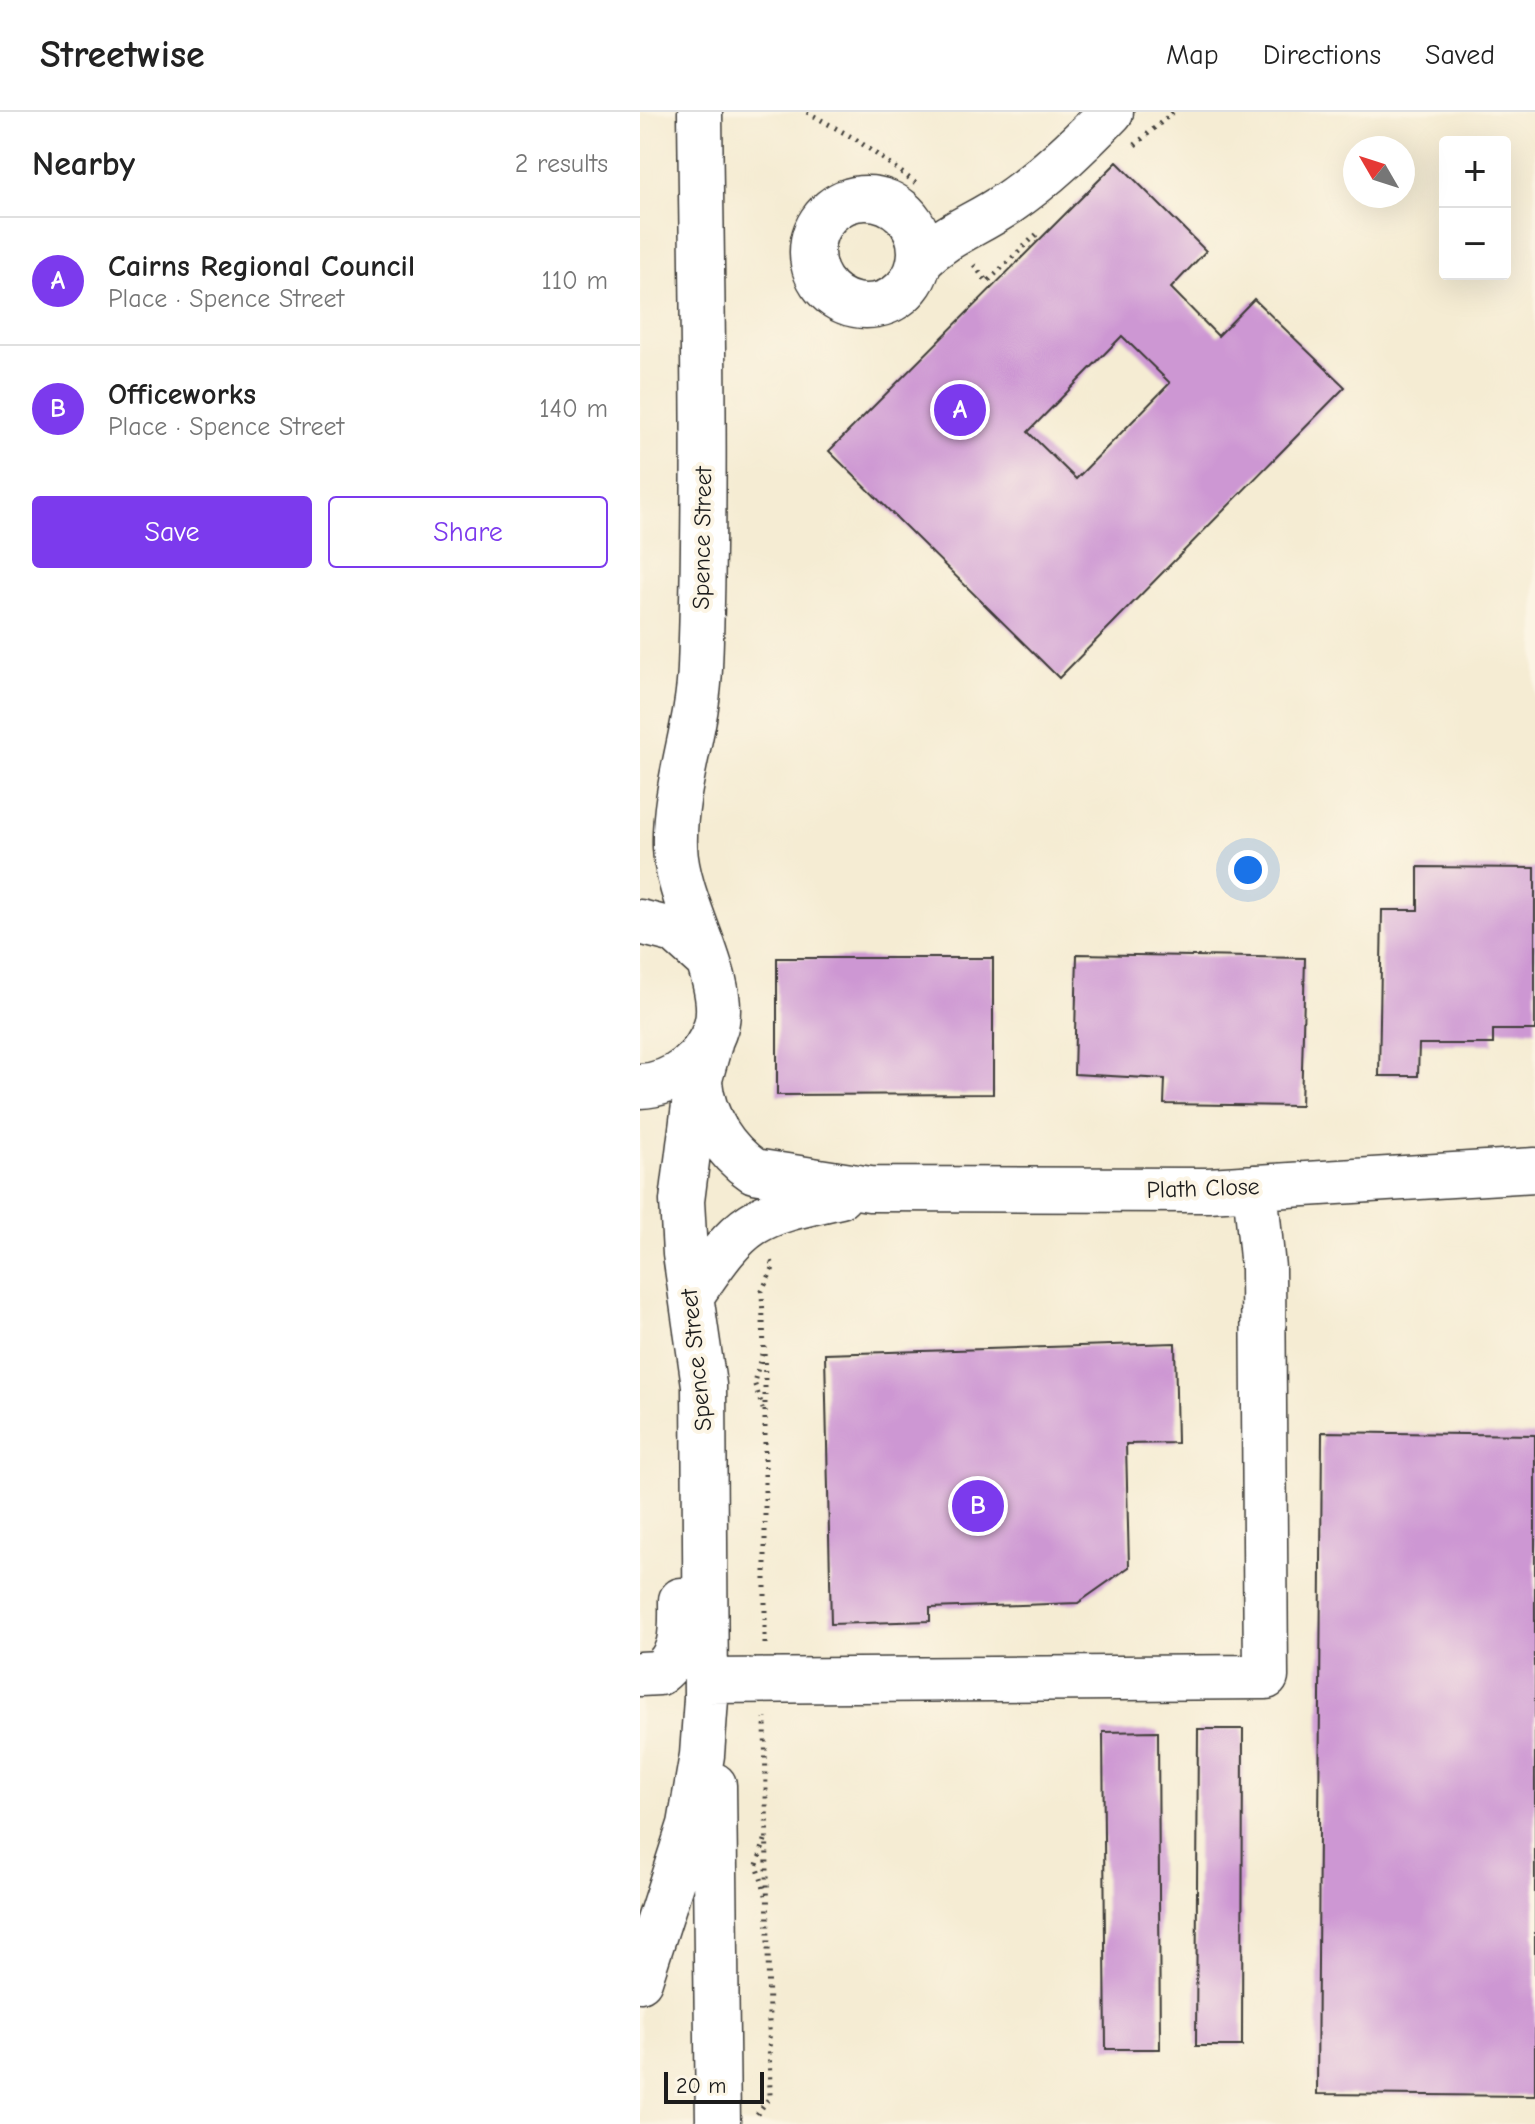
<!DOCTYPE html>
<meta charset="utf-8">
<style>
body{margin:0;font-family:"Comic Neue",sans-serif;background:#f6f6f6;color:#222}
.controls{position:absolute;right:24px;top:24px;display:grid;overflow:hidden;border-radius:8px;box-shadow:0 8px 32px #0002}
.controls button{width:72px;height:72px;display:grid;place-items:center;padding:0;border:0;border-bottom:2px solid #e0e0e0;background:#fff;color:#222;font:40px sans-serif}
.compass{position:absolute;left:703px;top:24px;width:72px;height:72px;border-radius:50%;background:#fff;box-shadow:0 8px 32px #0002;rotate:309deg}
.scale{position:absolute;left:24px;bottom:20px;width:100px;box-sizing:border-box;padding-left:8px;border:4px solid #1c1c1c;border-top:0;font-size:22px;line-height:28px;white-space:nowrap;color:#1c1c1c;-webkit-text-stroke:6px #fcf5e5;paint-order:stroke}
.you{position:absolute;left:608px;top:758px;width:28px;height:28px;margin:-20px;border:6px solid #fff;border-radius:50%;background:#1a73e8;box-shadow:0 0 0 12px #1a73e833}
.badge{display:grid;place-items:center;width:52px;height:52px;border-radius:50%;background:#7c3aed;color:#fff;font-size:26px;font-weight:700}
.pin{position:absolute;translate:-50% -50%;border:4px solid #fff;box-shadow:0 2px 8px #0006}
.list{margin:0;padding:0;list-style:none}
h2{display:flex;justify-content:space-between;align-items:center;height:104px;margin:0;padding:0 32px;font-size:34px}
h2 small{font-size:26px;font-weight:400;color:#767676}
.list li{display:grid;grid-template-columns:52px 1fr auto;gap:24px;align-items:center;box-sizing:border-box;height:128px;padding:0 32px;border-top:2px solid #e0e0e0}
.list b{display:block;font-size:30px;white-space:nowrap}
.list p{margin:0;font-size:26px;white-space:nowrap;color:#767676}
.list em{font-size:26px;font-style:normal;color:#767676}
.actions{display:flex;gap:16px;padding:24px 32px}
.actions a{flex:1;padding:18px 0;border:2px solid #7c3aed;border-radius:8px;text-align:center;font-size:28px;color:#7c3aed}
.actions .main{background:#7c3aed;color:#fff}
.map{position:relative;flex:none;width:895px;height:2012px;overflow:hidden}
header{display:flex;align-items:center;gap:48px;box-sizing:border-box;height:112px;padding:0 40px;background:#fff;border-bottom:2px solid #e0e0e0}
header strong{font-size:38px}
nav{display:flex;gap:44px;margin-inline-start:auto;font-size:28px}
main{display:flex}
aside{flex:1;background:#fff}
.map>svg:first-child{display:block}
</style>
<header>
<strong>Streetwise</strong>
<nav><a>Map</a><a>Directions</a><a>Saved</a></nav>
</header>
<main>
<aside>
<h2>Nearby<small>2 results</small></h2>
<ul class="list">
<li><span class="badge">A</span><div><b>Cairns Regional Council</b><p>Place · Spence Street</p></div><em>110 m</em></li>
<li><span class="badge">B</span><div><b>Officeworks</b><p>Place · Spence Street</p></div><em>140 m</em></li>
</ul>
<div class="actions"><a class="main">Save</a><a>Share</a></div>
</aside>
<div class="map">
<svg width="895" height="2012" viewBox="0 0 895 2012">
<rect width="100%" height="100%" fill="#fcf5e5"/>
<filter id="ink" filterUnits="userSpaceOnUse"><feTurbulence type="fractalNoise" baseFrequency=".0125" numOctaves="2"/><feDisplacementMap in="SourceGraphic" scale="16" xChannelSelector="R" yChannelSelector="G"/><feConvolveMatrix kernelMatrix="1 2 1 2 8 2 1 2 1" color-interpolation-filters="sRGB"/></filter>
<filter id="wash" filterUnits="userSpaceOnUse"><feTurbulence type="fractalNoise" baseFrequency=".006" numOctaves="4" result="noise"/><feDisplacementMap in="SourceGraphic" scale="32" xChannelSelector="R" yChannelSelector="G"/><feGaussianBlur stdDeviation="1.8" result="paint"/><feColorMatrix in="noise" values="0 0 0 0 0 0 0 0 0 0 0 0 0 0 0 0 0 1.4 0 .05"/><feComposite in="paint" operator="in"/></filter>
<g filter="url(#wash)">
<rect width="100%" height="100%" fill="#f5ecd3"/>
<g id="blocks">
<path fill="#cd97d3" fill-rule="evenodd" d="M477,50L566,139L531,176L578,224L614,187L705,275L419,566L189,339ZM482,224L530,271L436,367L388,320Z
M778,755L895,756V918H853V932H779L778,964H739L742,798H778Z
M437,842L665,846L661,994L524,992L525,967L434,962Z
M137,846H353V982L137,983Z
M535,1231L537,1331L486,1332L489,1455L438,1491L290,1496V1509L191,1512L185,1242Z
M682,1320L895,1323V1984L677,1982Z
M558,1617H603L602,1934H556Z
M518,1619L520,1937H466L463,1620Z"/>
</g>
</g>
<g filter="url(#ink)">
<use href="#blocks" fill-opacity="0" stroke="#3d3b37" stroke-width="2"/>
<g fill="none" stroke-linecap="round" stroke-linejoin="round">
<defs>
<path id="minor" d="M172 140a54 54 0 1 1 108 0a54 54 0 1 1-108 0Z
M279,149C309,120 335,114 368,91C406,65 439,33 471,0
M0,810L35,819L65,846
M60,970C63,1006 85,1039 114,1059L230,1077L568,1078L895,1058
M0,974C34,973 66,948 76,914C89,867 37,793 35,735C33,675 58,616 60,556C67,371 62,185 60,0
M52,1183C104,1106 111,1104 200,1084
M0,1562L19,1561C44,1542 41,1517 41,1488
M66,1569L626,1565L623,1156L615,1075
M74,1673L78,2012
M0,1868L50,1713L62,1643L66,1587L64,1273L45,1142L42,1089L55,985L70,931"/>
</defs>
<use href="#minor" stroke="#3d3b37" stroke-width="47"/>
<path stroke="#3d3b37" stroke-width="5" stroke-dasharray="2 6" stroke-linecap="butt" d="M167,0L217,28L280,74
M495,33L533,0
M334,153L347,170L399,120
M122,1242L114,1270L123,1297
M125,1532V1268L122,1179L134,1154L129,1146
M125,1728L117,1753L126,1783
M117,2002L130,1985L125,1606"/>
<use href="#minor" stroke="#fff" stroke-width="44"/>
</g>
</g>
<g text-anchor="middle" stroke-width="8" stroke-linejoin="round" paint-order="stroke">
<g font-size="24" fill="#1c1c1c" stroke="#fcf5e5">
<text transform="translate(62 426) rotate(-89)" y="8">Spence Street</text>
<text transform="translate(563 1076) rotate(-2)" y="8">Plath Close</text>
<text transform="translate(56 1248) rotate(-96)" y="8">Spence Street</text>
</g>
</g>
</svg>
<div class="controls">
<button>+</button>
<button>−</button>
</div>
<svg class="compass" viewBox="-18 -18 36 36"><path d="M0-13l5 13h-10z" fill="#e53935"/><path d="M0 13l5-13h-10z" fill="#767676"/></svg>
<div class="scale">20 m</div>
<div class="you"></div>
<div class="pin badge" style="left:320px;top:298px">A</div>
<div class="pin badge" style="left:338px;top:1394px">B</div>
</div>
</main>
